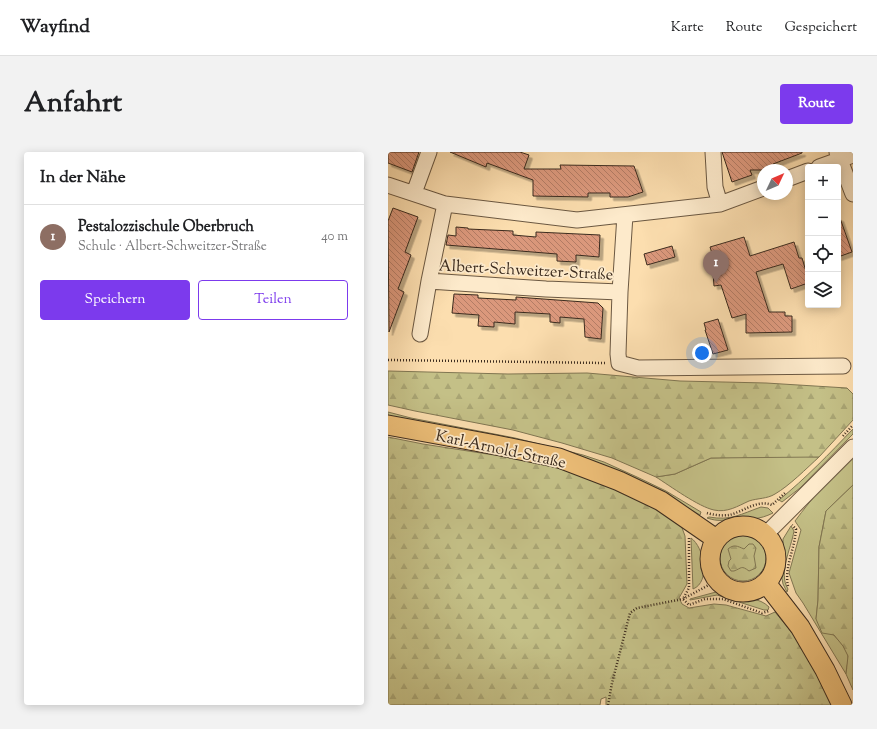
<!DOCTYPE html>
<html lang="de">
<meta charset="utf-8">
<style>
body{margin:0;font-family:"Sorts Mill Goudy",serif;background:#f2f2f2;color:#202124}
.controls{position:absolute;right:12px;top:12px;display:grid;overflow:hidden;border-radius:4px;box-shadow:0 2px 10px #0003}
.controls button{width:36px;height:36px;display:grid;place-items:center;padding:0;border:0;border-bottom:1px solid #e0e0e0;background:#fff;color:#202124;font:20px sans-serif}
.compass{position:absolute;left:369px;top:12px;width:36px;height:36px;border-radius:50%;background:#fff;box-shadow:0 2px 10px #0003;rotate:46deg}
.you{position:absolute;left:314px;top:201px;width:14px;height:14px;margin:-10px;border:3px solid #fff;border-radius:50%;background:#1a73e8;box-shadow:0 0 0 6px #1a73e833}
.badge{display:grid;place-items:center;width:26px;height:26px;border-radius:50%;background:#7c3aed;color:#fff;font-size:13px;font-weight:700}
.pin{position:absolute;translate:-50% -33px;filter:drop-shadow(0 1px 2px #0008)}
.pin::after{content:'';position:absolute;top:21px;width:14px;height:12px;background:inherit;clip-path:polygon(0 0,100% 0,50% 100%)}
.list{margin:0;padding:0;list-style:none}
h2{display:flex;justify-content:space-between;align-items:center;height:52px;margin:0;padding:0 16px;font-size:17px}
h2 small{font-size:13px;font-weight:400;color:#757577}
.list li{display:grid;grid-template-columns:26px 1fr auto;gap:12px;align-items:center;box-sizing:border-box;height:64px;padding:0 16px;border-top:1px solid #e0e0e0}
.list b{display:block;font-size:15px;white-space:nowrap}
.list p{margin:0;font-size:13px;white-space:nowrap;color:#757577}
.list em{font-size:13px;font-style:normal;color:#757577}
.actions{display:flex;gap:8px;padding:12px 16px}
.actions a{flex:1;padding:9px 0;border:1px solid #7c3aed;border-radius:4px;text-align:center;font-size:14px;color:#7c3aed}
.actions .main{background:#7c3aed;color:#fff}
.icon{flex:none;width:22px;height:22px;fill:none;stroke:currentColor;stroke-width:2;stroke-linecap:round;stroke-linejoin:round}
.map{position:relative;flex:none;width:465px;height:553px;overflow:hidden;border-radius:4px}
header{display:flex;align-items:center;gap:24px;box-sizing:border-box;height:56px;padding:0 20px;background:#fff;border-bottom:1px solid #e0e0e0}
header strong{font-size:19px}
nav{display:flex;gap:22px;margin-inline-start:auto;font-size:14px}
.intro{display:flex;align-items:center;justify-content:space-between;box-sizing:border-box;height:96px;padding:0 24px}
h1{margin:0;font-size:28px}
.button{padding:10px 18px;border-radius:4px;background:#7c3aed;color:#fff;font-size:14px;font-weight:700}
main{display:flex;gap:24px;padding:0 24px}
aside{flex:1;background:#fff;border-radius:4px;box-shadow:0 2px 10px #0003}
.map>svg:first-child{display:block}
</style>
<header>
<strong>Wayfind</strong>
<nav><a>Karte</a><a>Route</a><a>Gespeichert</a></nav>
</header>
<div class="intro"><h1>Anfahrt</h1><a class="button">Route</a></div>
<main>
<aside>
<h2>In der Nähe<small></small></h2>
<ul class="list">
<li><span class="badge" style="background:#8d6e63">1</span><div><b>Pestalozzischule Oberbruch</b><p>Schule · Albert-Schweitzer-Straße</p></div><em>40 m</em></li>
</ul>
<div class="actions"><a class="main">Speichern</a><a>Teilen</a></div>
</aside>
<div class="map">
<svg width="465" height="553" viewBox="0 0 465 553">
<defs>
<pattern id="forest-firs" width="22" height="20" patternUnits="userSpaceOnUse"><rect width="22" height="20" fill="#c4c087"/><path d="M5 1l3.5 6h-7zM16 11l3.5 6h-7z" fill="#a9a574"/></pattern>
<pattern id="building-back-hatch" width="6" height="6" patternUnits="userSpaceOnUse"><rect width="6" height="6" fill="#db987c"/><path d="M-1 5l2 2M0 0l6 6M5-1l2 2" fill="none" stroke="#b37c65"/></pattern>
<filter id="shadow"><feDropShadow dx="3.5" dy="3.5" stdDeviation="0" flood-color="#0004"/></filter>
</defs>
<rect width="100%" height="100%" fill="#fcdeaf"/>
<filter id="stains"><feTurbulence type="fractalNoise" baseFrequency=".005" numOctaves="4"/><feColorMatrix values="0 0 0 0 .2 0 0 0 0 .09 0 0 0 0 .02 0 0 0 .5 -.17"/></filter>
<radialGradient id="worn" r=".72"><stop offset=".6" stop-color="#630" stop-opacity="0"/><stop offset="1" stop-color="#630" stop-opacity=".3"/></radialGradient>
<path fill="#c4c087" stroke="#807652" d="M0,260L23,266L127,286L195,303L216,310L249,325L278,339L313,360L312,363L280,344L0,264Z
M465,277V282L412,336L394,350L391,348C418,326 441,302 465,277Z
M404,304L431,305C419,316 401,334 387,342C379,347 370,346 361,349C350,354 339,361 326,358C311,355 282,334 268,325L287,322L323,306Z
M465,305V333L438,359L431,395L430,448L428,467C438,476 456,490 460,503C461,508 458,517 458,522L415,451L408,441L401,421L413,378L407,369C424,346 443,324 465,305Z
M373,355L380,356L385,361C371,368 362,367 347,367C335,368 331,370 319,366L321,365C343,369 353,362 373,355Z
M403,374L406,379C403,397 390,421 400,437L399,440L395,432L393,421L395,409V387Z
M332 406a23 23 0 1 1 46 0a23 23 0 1 1-46 0Z
M303,386C316,395 323,430 305,437Z
M328,440C334,441 339,443 344,444C358,447 371,445 381,455L380,458H376L329,443L302,448V447Z"/>
<path fill="url(#forest-firs)" stroke="#807652" d="M0,219L120,222L199,221L292,229L378,231L459,236L465,242V268L431,305L323,306L287,322L268,325L224,306L174,291L125,278L27,259L0,253Z
M0,285L35,292L125,306L179,318L225,334L273,359L293,373L297,384L299,432L291,446L294,452L301,456L326,452L338,453L378,464L387,460L414,493L446,553H218V545L213,547L212,553H0Z
M465,333V538L458,522L460,504L455,494L446,483L434,481L428,467L430,448L431,395L438,359Z
M361,392H365L368,396L366,404L368,416L361,419C353,413 354,416 346,419H343L340,414L341,409L343,407L340,397C346,392 349,394 356,397Z"/>
<path fill="url(#building-back-hatch)" stroke="#3b2b1e" filter="url(#shadow)" d="M0,0H31L24,20L0,11Z
M62,0H132L141,3L136,17H173L172,13L246,14L255,40L240,45H222V41H200V45L145,44V28L99,11L98,15Z
M334,0H414V1L385,12L388,18H362L364,23L344,30Z
M5,56L30,65L17,100L23,103L10,137L16,140L1,180L0,69Z
M450,66H452L464,100L450,105Z
M68,75L80,76V77L125,79V83L148,85V80L212,83L211,105L188,103V110L169,109V102L58,93L60,83L68,84Z
M356,85L362,104L406,90L411,106H414L420,126V131L403,137L395,112L368,120L381,160H397V164H404V180L358,181V162L344,166L333,133L326,134L325,121H330L322,95Z
M284,94L287,105L259,113L256,102Z
M66,142L90,143V146L128,148V145L210,151L215,156L213,187L197,185L196,167L172,165V171L162,170V162L127,160V172L106,170V175L90,174L91,163L64,161Z
M330,167L340,198L325,202L317,178H318L316,171Z"/>
<g fill="none" stroke-linecap="round" stroke-linejoin="round">
<defs>
<path id="minor" d="M325,0L327,35L332,52
M449,0L465,42
M431,15L465,3
M399,27L420,19
M0,33L57,52L189,68L332,52L375,36
M26,41L41,0
M237,63L232,140L230,202L231,211L250,216L455,214
M41,129L158,137L232,140
M32,182L41,129L57,52
M378,382L465,295"/>
<path id="major" d="M0,273L108,293L171,306L231,329L273,349L328,387
M322 407a33 33 0 1 1 66 0a33 33 0 1 1-66 0Z
M378,431L412,475L437,518L454,553"/>
</defs>
<use href="#minor" stroke="#6b5842" stroke-width="17"/>
<use href="#major" stroke="#3b2b1e" stroke-width="21"/>
<path stroke="#3b2b1e" stroke-width="2.5" stroke-dasharray="1 2" stroke-linecap="butt" d="M0,208L217,211
M455,284L465,273
M319,361C325,363 335,364 341,363C355,360 369,347 384,353L397,341
M301,386V436L295,447L301,453L317,447H335L374,461L381,459
M400,434C396,415 407,397 408,377L404,373
M220,553L224,531L242,461L249,456L295,447L330,428"/>
<use href="#minor" stroke="#fdeacb" stroke-width="15"/>
<use href="#major" stroke="#eebf78" stroke-width="19"/>
</g>
<g text-anchor="middle" stroke-width="3.5" stroke-linejoin="round" paint-order="stroke">
<g font-size="16" fill="#3b2b1e" stroke="#fdeacb">
<text transform="translate(138 117) rotate(3)" y="6">Albert-Schweitzer-Straße</text>
<text transform="translate(113 296) rotate(12)" y="6">Karl-Arnold-Straße</text>
</g>
</g>
<rect width="100%" height="100%" filter="url(#stains)"/>
<rect width="100%" height="100%" fill="url(#worn)"/>
</svg>
<div class="controls">
<button>+</button>
<button>−</button>
<button><svg class="icon" aria-label="locate" viewBox="0 0 24 24"><circle cx="12" cy="12" r="6"/><path d="M12 2v4M12 18v4M2 12h4M18 12h4"/></svg></button>
<button><svg class="icon" aria-label="layers" viewBox="0 0 24 24"><path d="M12 4l9 5-9 5-9-5zM3 14l9 5 9-5"/></svg></button>
</div>
<svg class="compass" viewBox="-18 -18 36 36"><path d="M0-13l5 13h-10z" fill="#e53935"/><path d="M0 13l5-13h-10z" fill="#757577"/></svg>
<div class="you"></div>
<div class="pin badge" style="left:328px;top:131px;background:#8d6e63">1</div>
</div>
</main>
